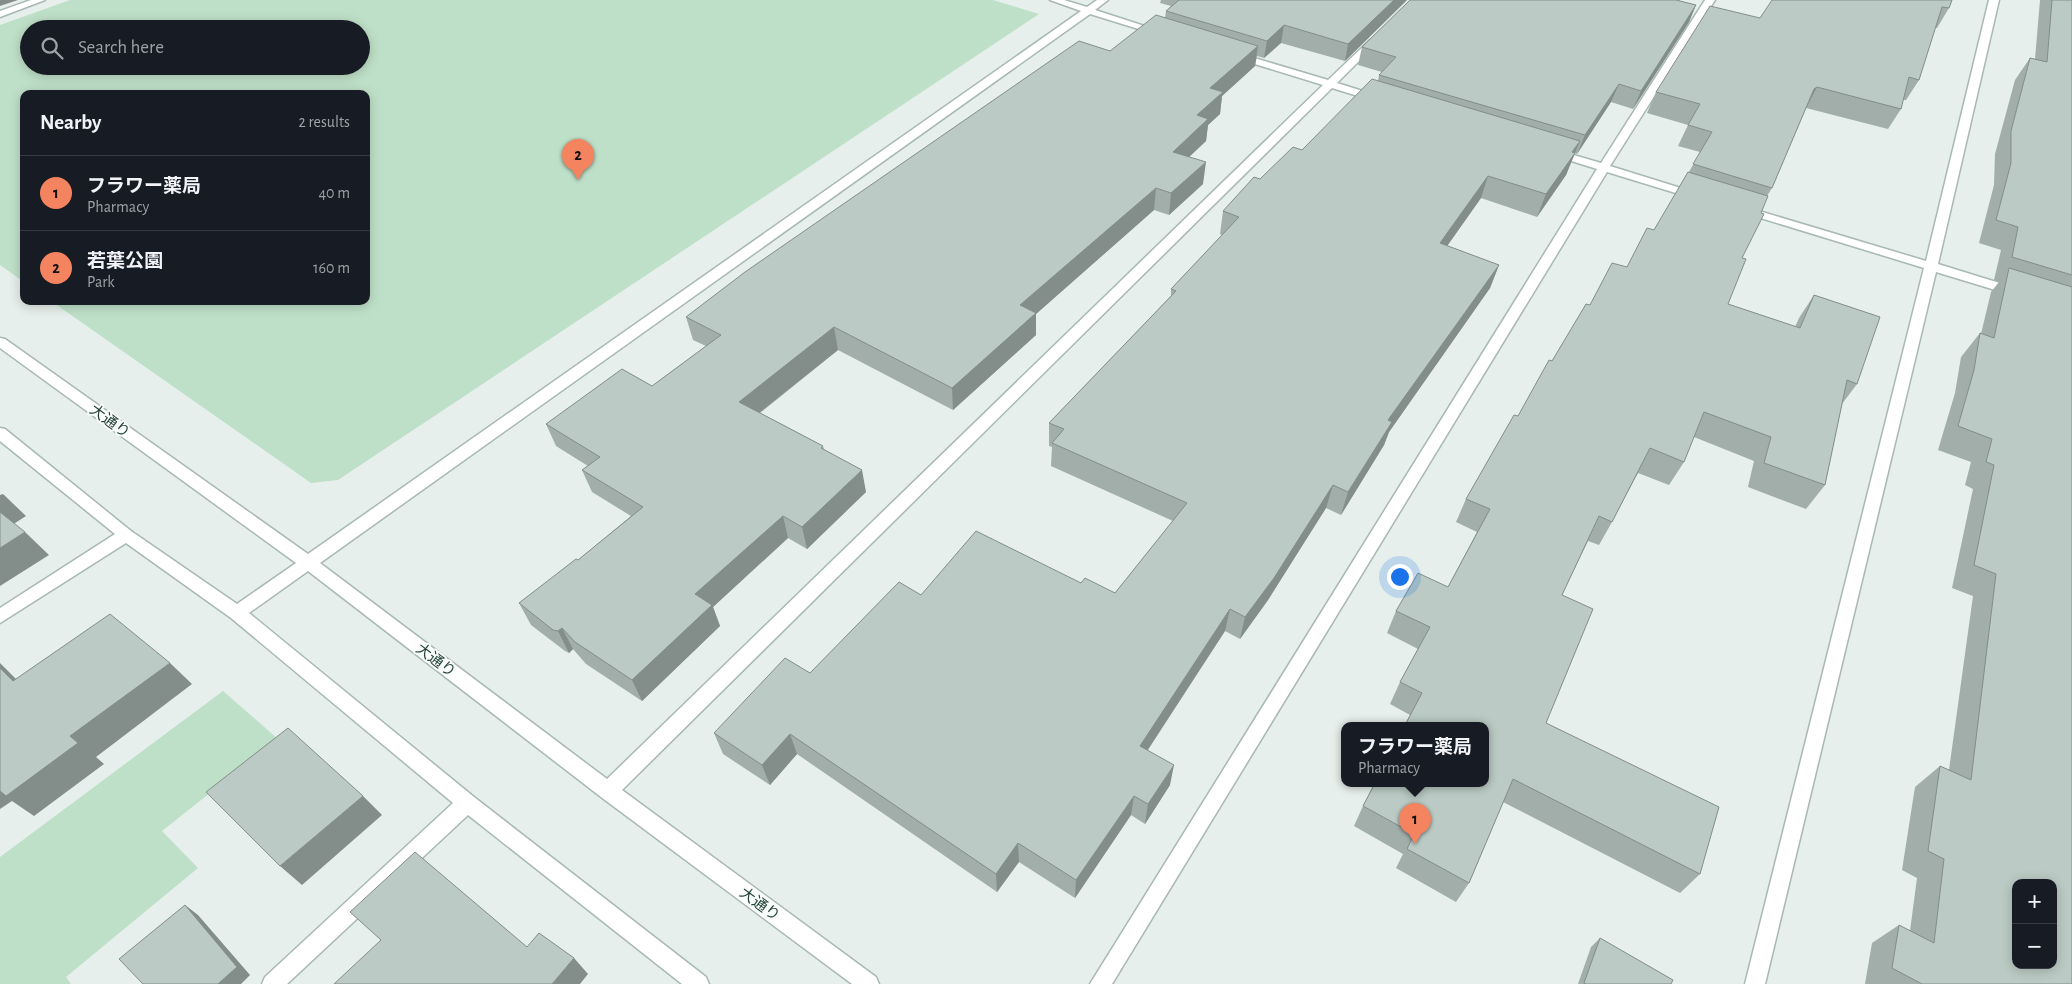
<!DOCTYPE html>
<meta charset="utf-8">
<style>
body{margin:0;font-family:"Alegreya Sans","Noto Sans JP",sans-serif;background:#242831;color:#f1f3f6}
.controls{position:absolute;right:15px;bottom:15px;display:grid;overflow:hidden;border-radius:10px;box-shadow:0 2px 12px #0003}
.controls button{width:45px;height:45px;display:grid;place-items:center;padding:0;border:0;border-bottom:1px solid #363941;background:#171b24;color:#f1f3f6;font:25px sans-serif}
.you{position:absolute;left:1399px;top:576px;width:18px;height:18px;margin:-12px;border:4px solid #fff;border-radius:50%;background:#1a73e8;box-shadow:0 0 0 8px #1a73e833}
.badge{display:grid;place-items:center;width:32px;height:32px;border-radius:50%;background:#f4845f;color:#111;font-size:16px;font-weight:700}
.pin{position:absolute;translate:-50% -41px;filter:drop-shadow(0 1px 2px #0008)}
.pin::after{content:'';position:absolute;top:26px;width:18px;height:15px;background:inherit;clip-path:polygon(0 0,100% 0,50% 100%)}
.popup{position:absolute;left:1341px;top:722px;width:148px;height:65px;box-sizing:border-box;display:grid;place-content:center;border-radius:10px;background:#171b24;filter:drop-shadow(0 1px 4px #0005);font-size:16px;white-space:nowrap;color:#9ea1a6}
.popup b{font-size:19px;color:#f1f3f6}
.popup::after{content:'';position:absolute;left:50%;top:100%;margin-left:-10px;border:10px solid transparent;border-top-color:#171b24}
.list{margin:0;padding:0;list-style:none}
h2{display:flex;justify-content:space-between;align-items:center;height:65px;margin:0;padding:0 20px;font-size:21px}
h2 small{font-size:16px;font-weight:400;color:#9ea1a6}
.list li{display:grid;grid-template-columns:32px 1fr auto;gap:15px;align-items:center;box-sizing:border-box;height:75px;padding:0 20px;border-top:1px solid #363941}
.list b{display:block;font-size:19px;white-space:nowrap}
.list p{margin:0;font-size:16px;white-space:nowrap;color:#9ea1a6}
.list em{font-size:16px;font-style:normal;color:#9ea1a6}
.icon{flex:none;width:28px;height:28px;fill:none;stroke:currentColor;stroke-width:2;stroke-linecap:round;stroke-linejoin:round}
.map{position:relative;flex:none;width:2072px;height:984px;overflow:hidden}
.search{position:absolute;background:#171b24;box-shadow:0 2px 12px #0003;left:20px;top:20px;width:350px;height:55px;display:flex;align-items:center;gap:12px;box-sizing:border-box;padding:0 18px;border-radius:28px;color:#9ea1a6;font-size:19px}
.panel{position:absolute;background:#171b24;box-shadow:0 2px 12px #0003;left:20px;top:90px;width:350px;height:215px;border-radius:10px}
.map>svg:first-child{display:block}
</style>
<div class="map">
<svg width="2072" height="984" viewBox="0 0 2072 984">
<rect width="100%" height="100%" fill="#e6efeb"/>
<path fill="#bfe0c8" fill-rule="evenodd" d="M70,0H993L1039,14L338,480L311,483L51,301H366V94H24V282L0,265V25ZM29,29H361V66H29Z
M223,691L278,739L162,831L198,868L66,977L71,984H0V857Z"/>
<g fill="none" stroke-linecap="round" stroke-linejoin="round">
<defs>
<path id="minor" d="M31,0H45L0,17V11Z
M1050,0H1064L1087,7L1097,0H1108L1095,10L1166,33L1164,35H1158L1090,14L320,563L607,779L1323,85L1235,58V54H1241L1328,80L1370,40H1376V44L1337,83L1382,97L1383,99L1382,101H1374L1332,88L622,790L876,977L879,984H852L601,797L308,571L249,613L474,797L706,977L709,984H682L468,815L287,984H262L265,977L453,803L231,618L126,543L0,623V608L115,534L0,441V428L5,429L131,531L237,604L296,563L0,348V338L5,339L308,554L1081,11Z
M1705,0H1715L1610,166L1700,194L1702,196L1700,198H1692L1607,172L1112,984H1090L1597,169L1549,154L1548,152L1553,149L1601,163Z
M1989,0H1999L1938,264L2019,289L2021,292L2015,296L1936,272L1765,984H1745L1924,268L1741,212L1739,210L1745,207L1749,208L1926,261Z"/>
</defs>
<use href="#minor" stroke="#a8b8b2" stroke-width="3"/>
<use href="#minor" fill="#fff" fill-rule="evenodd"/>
</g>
<path fill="#a1aea9" d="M1161,0H1407L1345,61L1281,43L1264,58L1257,56L1255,66L1222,96L1220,114L1208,125L1206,141L1189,157L1203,184L1169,215L1154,210L1036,314V335L953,410L838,350L760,413L823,446L824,449L866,492L807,549L788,538L713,607L720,626L642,701L586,664L573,649L569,653L565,651L531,625L519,603L578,560L631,516L592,492L582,470L588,466L556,446L546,424L652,386L706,346L693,340L686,317L1110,51L1165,18L1166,11L1171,6L1160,3Z
M1410,0H1680L1679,1L1696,5L1689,22L1633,109L1611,102L1577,154L1575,153L1566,175L1537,217L1481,198L1447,246L1499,265L1490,288L1389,432L1384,445L1341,515L1326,508L1268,600L1240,639L1225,631L1148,750L1170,785L1145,824L1131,815L1075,898L1019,862L997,892L797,754L770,785L723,754L714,733L810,673L921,595L1081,583L1115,593L1173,521L1051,466L1052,447L1049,446V423L1171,296V289L1222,235L1220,234L1223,211L1260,179L1302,150L1378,81L1379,75L1382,72L1358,65L1362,47Z
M1952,0L1949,8L1937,28H1935L1919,80L1906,100H1903L1901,109L1888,129L1806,108L1772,188L1767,196L1742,258L1728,304L1795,327L1799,318L1814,295L1857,384L1842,404L1825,485L1806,509L1748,487L1754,461L1694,437L1684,462L1669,485L1638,473L1612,522L1599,545L1588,541L1562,595L1546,723L1700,874L1680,893L1503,802L1469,883L1456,902L1396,868L1403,854L1354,826L1363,806L1410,715L1390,704L1400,682L1418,649L1387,633L1396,611L1448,587L1477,532L1456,522L1466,499L1518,416L1552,361L1590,305L1627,267L1654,230L1689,172L1700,152L1678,146L1688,125L1647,113L1656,92L1760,18Z
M2040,0H2072V984H1865L1872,943L1899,925L1910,931L1917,878L1902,870L1915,787L1940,766L1949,770L1973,596L1952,588L1973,489L1965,485L1971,462L1938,450L1955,393L1961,357L1980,333L1981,334L1991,292L1999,282L1994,280L2001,250L1979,243L1994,185L1995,154L2015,80L2030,58L2035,59Z
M1600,938L1671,984H1578L1591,947Z"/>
<path fill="#838d89" d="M0,0H18L0,6Z
M1394,0H1407L1345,61L1348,44Z
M1696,5L1689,22L1633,109L1641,91Z
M1284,25L1281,43L1264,58L1267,41Z
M1258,46L1255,66L1222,96L1220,114L1208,125L1206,141L1171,174L1173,152L1197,115L1210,88Z
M1619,84L1611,102L1577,154L1585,135Z
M1817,87L1806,108L1814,89Z
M1580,141L1566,175L1537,217L1546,194Z
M1206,162L1203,184L1169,215L1171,193Z
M1488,176L1481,198L1433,266L1440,243Z
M1156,188L1154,210L1036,314V335L953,410L952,388L1020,305Z
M1499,265L1490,288L1389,432L1384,445L1341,515L1348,492L1388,420Z
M834,327L838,350L745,424L739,402Z
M862,470L866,492L807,549L802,527Z
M1333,485L1326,508L1268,600L1240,639L1245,617Z
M3,494L26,516L12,525L0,513V495Z
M783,516L788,538L713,607L720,626L642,701L632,680L695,594Z
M25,532L49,555L0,586V548Z
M1230,609L1225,631L1137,766L1140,746Z
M562,628L573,649L569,653L558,631Z
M0,663L39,702L13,681L0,668Z
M170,663L192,684L96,757L104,764L34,816L12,801L0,809V786Z
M790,734L797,754L770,785L762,765Z
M1174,765L1170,785L1145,824L1148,804Z
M363,796L382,815L302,885L280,866Z
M1134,796L1131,815L1075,898L1076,880Z
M1018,843L1019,862L997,892L996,874Z
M185,905L198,915L250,975L241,984H218Z
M574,958L588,974L580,984H552Z"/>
<path fill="#bbcac4" stroke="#838d89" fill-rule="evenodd" d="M1179,0H1394L1348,44L1284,25L1267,41L1166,11Z
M1410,0H1676L1696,5L1641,91L1619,84L1585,135L1379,75L1396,57L1362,47Z
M1772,0H1952L1949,8L1942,7L1919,80L1909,77L1901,109L1817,87L1814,89L1772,188L1693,164L1712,132L1688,125L1700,104L1656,92L1710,6L1760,18Z
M2052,0H2072V275L2012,257L2018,227L1996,220L2011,163V131L2030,58L2047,62Z
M1156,15L1258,46L1210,88L1223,92L1197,115L1208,119L1173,152L1206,162L1171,193L1156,188L1020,305L1036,313L952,388L834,327L739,402L823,446L821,448L862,470L802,527L783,516L695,594L712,605L632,680L575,642L562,628L558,631L553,630L519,603L576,559L578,560L643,507L582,470L600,457L546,424L622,369L652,386L721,335L686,317L745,272L1079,41L1110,51Z
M1372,79L1580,141L1572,152L1575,153L1546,194L1488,176L1440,243L1499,265L1388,420L1392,422L1348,492L1333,485L1274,578L1245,617L1230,609L1140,746L1174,765L1148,804L1134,796L1076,880L1018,843L996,874L790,734L762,765L714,733L785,658L810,673L899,582L921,595L976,531L1081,583L1085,578L1115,593L1187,503L1052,443L1064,429L1049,423L1176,291L1171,289L1239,217L1223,211L1254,177L1260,179L1293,147L1302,150Z
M1688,172L1768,196L1761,213L1764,214L1742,258L1746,259L1728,304L1800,328L1814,295L1880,317L1857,384L1847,380L1825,485L1764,463L1771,437L1704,412L1684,462L1650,448L1612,522L1599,516L1562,595L1593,609L1546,723L1719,807L1700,874L1513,779L1469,883L1407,849L1414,834L1363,806L1375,783H1485V725H1405L1422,693L1400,682L1430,627L1396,611L1418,573L1448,587L1490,509L1466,499L1514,415L1518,416L1549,360L1552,361L1586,304L1590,305L1612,263L1627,267L1647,228L1654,230Z
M2009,268L2072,287V984H1922L1892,968L1899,925L1934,943L1944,859L1928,851L1940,766L1971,780L1996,574L1974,565L1994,465L1986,462L1992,439L1958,426L1974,370L1980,333L1994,338ZM2016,883H2053V965H2016Z
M0,512L25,532L0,548Z
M110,614L170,663L70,736L78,743L6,796L0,791V668L13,681Z
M288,728L363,796L280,866L206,792Z
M415,852L527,947L539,933L574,958L552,984H334L381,940L350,912Z
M185,905L237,967L218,984H143L119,959Z
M1600,938L1673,980L1671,984H1586L1584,983Z"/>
<g text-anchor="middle" stroke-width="4" stroke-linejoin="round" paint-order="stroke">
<g font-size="15" fill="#24423a" stroke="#f7fbf9">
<text transform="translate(110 421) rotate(36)" y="5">大通り</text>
<text transform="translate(436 660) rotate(37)" y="5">大通り</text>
<text transform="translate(760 904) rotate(36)" y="5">大通り</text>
</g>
</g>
</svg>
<div class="controls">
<button>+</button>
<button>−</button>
</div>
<div class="you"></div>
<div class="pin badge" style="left:1415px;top:844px">1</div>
<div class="popup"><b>フラワー薬局</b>Pharmacy</div>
<div class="pin badge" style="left:578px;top:180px">2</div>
<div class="search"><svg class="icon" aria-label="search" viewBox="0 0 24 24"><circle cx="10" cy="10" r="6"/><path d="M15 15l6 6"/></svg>Search here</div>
<section class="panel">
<h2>Nearby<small>2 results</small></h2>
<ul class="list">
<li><span class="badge">1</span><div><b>フラワー薬局</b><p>Pharmacy</p></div><em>40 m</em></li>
<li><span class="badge">2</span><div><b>若葉公園</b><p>Park</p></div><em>160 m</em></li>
</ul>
</section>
</div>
